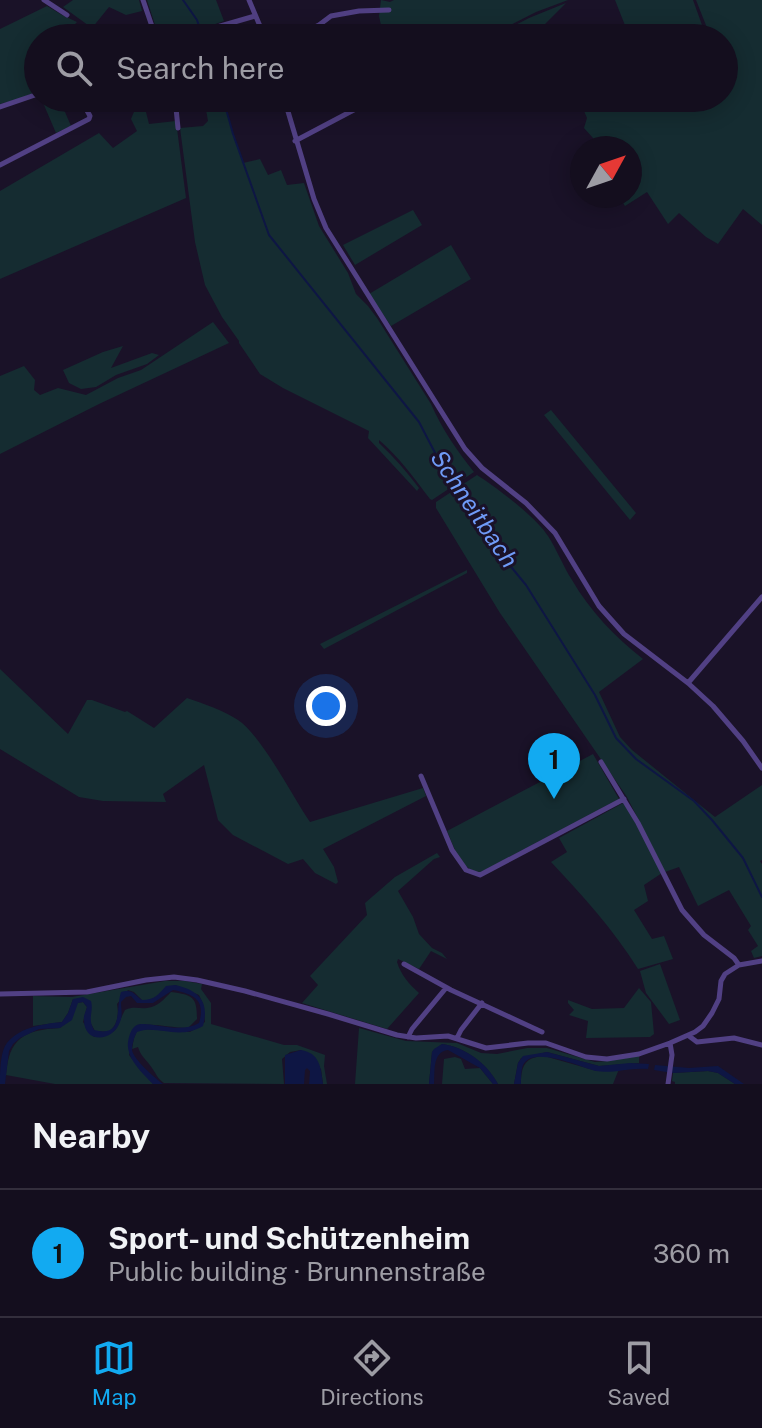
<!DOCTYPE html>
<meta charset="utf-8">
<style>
body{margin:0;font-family:"Public Sans",sans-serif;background:#211c2b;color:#f1f3f6}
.compass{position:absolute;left:570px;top:136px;width:72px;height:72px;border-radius:50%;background:#140e1e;box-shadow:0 4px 20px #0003;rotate:50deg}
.you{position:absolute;left:326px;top:706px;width:28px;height:28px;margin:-20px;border:6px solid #fff;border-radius:50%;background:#1a73e8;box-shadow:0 0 0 12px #1a73e833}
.badge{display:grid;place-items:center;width:52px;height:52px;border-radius:50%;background:#12aaf1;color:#111;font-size:26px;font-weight:700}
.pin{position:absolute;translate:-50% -66px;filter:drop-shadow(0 2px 4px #0008)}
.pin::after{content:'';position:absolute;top:42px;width:28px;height:24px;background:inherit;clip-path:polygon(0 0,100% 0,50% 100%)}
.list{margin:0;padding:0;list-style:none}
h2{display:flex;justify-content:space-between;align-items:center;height:104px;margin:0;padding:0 32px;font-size:34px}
h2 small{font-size:26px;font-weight:400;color:#9d9ca4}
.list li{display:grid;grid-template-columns:52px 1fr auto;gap:24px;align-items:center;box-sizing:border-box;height:128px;padding:0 32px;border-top:2px solid #332e3c}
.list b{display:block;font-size:30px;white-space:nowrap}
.list p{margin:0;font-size:26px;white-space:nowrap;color:#9d9ca4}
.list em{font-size:26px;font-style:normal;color:#9d9ca4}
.icon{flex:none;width:44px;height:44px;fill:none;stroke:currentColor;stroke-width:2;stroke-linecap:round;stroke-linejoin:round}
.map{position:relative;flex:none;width:762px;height:1084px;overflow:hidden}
.search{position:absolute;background:#140e1e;box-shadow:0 4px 20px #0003;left:24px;right:24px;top:24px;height:88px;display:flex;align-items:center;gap:20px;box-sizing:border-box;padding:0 28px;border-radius:44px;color:#9d9ca4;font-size:30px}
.sheet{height:232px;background:#140e1e}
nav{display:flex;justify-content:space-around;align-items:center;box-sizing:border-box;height:112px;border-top:2px solid #332e3c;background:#140e1e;font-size:22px;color:#9d9ca4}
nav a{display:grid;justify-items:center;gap:4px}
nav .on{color:#12aaf1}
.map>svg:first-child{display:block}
</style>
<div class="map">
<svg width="762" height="1084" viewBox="0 0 762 1084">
<rect width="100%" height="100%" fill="#1a1228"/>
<path fill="#152c31" d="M73,0H139L142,11L126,15L109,7L92,28L63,7Z
M147,0H216L224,21L195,31L183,28H171L170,31H157Z
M381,0L390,2L394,0H568L536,12L485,38H361L381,25L379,16Z
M615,0H693L702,25L674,38H630Z
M696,0H762V225L743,209L718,244L706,237L679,213L668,224L647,192L625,206L619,196H630V148H602L584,128L587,118L581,104L592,98H724V60L728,61L724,57V38H711Z
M566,3L545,24L544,29L538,26L508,29L529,18Z
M47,6L62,15L77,22L70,29L78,38H38V91L19,99L0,104V29Z
M41,98H59L71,126L56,133Z
M204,98H222L243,163L260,159L268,175L281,170L287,185L304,183L319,226L348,273L356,294L368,306L377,318L431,404C442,429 457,451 474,472L432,500L430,499C414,478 399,457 379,440V443C394,457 407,472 419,488L417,491L368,438L369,431L283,388L260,374L239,343V341L222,317L205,285L195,242L180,128L203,126L208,121Z
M144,104L149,124L176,121L186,198L0,279V191L99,133L113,148L137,131L131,119C134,112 136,105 144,104Z
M413,210L422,225L355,265L343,245Z
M451,245L471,279L391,326L369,294Z
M213,322L229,343L99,404L0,454V376L24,366L35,380L34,390L40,395L58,388L86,395L118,378L141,370Z
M123,346L111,368L152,353L159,355L147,364L116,375L96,387L81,389L69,383L63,370L103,352Z
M551,410L636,513L630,520L544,415Z
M477,475C496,487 536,517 548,536C557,550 563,566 572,580C590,611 615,637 643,659L599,692L620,737L632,750L715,817L762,785V860L760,861L762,864V956L754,958L751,951L758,946L748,930L751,926L729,890L698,906L679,867L665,872L627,797L500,613L436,508V502Z
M467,570V573L324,649L320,644Z
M0,669L68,734L87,700H92L125,712L127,711L154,728L187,698C204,704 223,710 238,720C262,736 292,796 310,822L423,788L426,796L323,849L334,867L338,882L336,884L315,873L303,859L288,864L233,835L218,820L204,765L163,794L166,802L103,801L79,797L0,749Z
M593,754L619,799L481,872C461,872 454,847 447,831Z
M623,803L626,805L662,873L644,885L648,901L634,910L652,939L664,936L673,959L638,969C613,929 583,896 551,862L567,852L559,838Z
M437,853L440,857L434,859L398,891L413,917L419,934L432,948L442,953L447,959L431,951L419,969L398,959L397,962C401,975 409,984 419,993L387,1029L302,1003L318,985L310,976L367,915L365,903L395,877Z
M660,964L680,1020L669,1024L646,993L640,971Z
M165,981H185L202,984L201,989L211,1003V1024L284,1045H297L325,1055L324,1066L327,1084H323L321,1069L301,1050L290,1052L282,1059L284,1084L164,1083C157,1078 157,1075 152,1068C147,1060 141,1057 138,1047L132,1049L134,1038L137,1031L143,1029L190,1032L205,1022L203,1004L199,995L175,985L158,996L150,1000H142L134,992L128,990L117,1004C119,1015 118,1024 109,1032L95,1031L89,1020L90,1001L73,999L68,1013L62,1022L33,1026V996L72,997Z
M639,988L651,1002L654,1034L650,1037L586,1038L588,1021L569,1015L574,1010L568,1003V1000L592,1009L624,1008Z
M171,992C193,995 197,997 197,1019L188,1028C172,1028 152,1023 137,1025L129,1055L153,1084H55L6,1075C9,1038 24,1030 60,1028L77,1003L83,1002L87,1007L83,1022L94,1037C120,1033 114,1031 125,1010C134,1006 139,1009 147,1008C158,1007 164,999 171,992Z
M359,1028L406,1041L457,1043L481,1053L497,1054L527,1048H547L595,1062L608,1061L639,1056V1063L599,1066L547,1052L521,1058L518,1063L514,1084H498C487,1064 465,1047 442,1044L432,1052L429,1084H355Z
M544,1056L597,1071L619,1069L613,1084H521C521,1066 525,1057 544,1056Z
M455,1057L461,1059L465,1069L480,1068L493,1084H442L444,1059Z
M708,1071L718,1073L735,1084H675V1082L672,1081L673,1073Z"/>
<path fill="#0e1644" d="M175,985C198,990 210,1001 203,1026C178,1041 157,1024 137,1032C134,1037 132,1044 132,1050C133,1059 156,1079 163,1084H153C142,1073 126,1058 128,1042C129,1036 131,1028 137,1025C148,1020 179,1035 199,1023C206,1000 194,994 173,990L153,1003H137L131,996L126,997L121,1002C121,1009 123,1015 120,1022C113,1042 84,1044 84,1020C83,1016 86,1011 87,1007L83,1002L78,1003L72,1020L60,1028L39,1029L20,1038L13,1044L9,1051L5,1084H0C0,1073 0,1056 5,1046C17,1027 43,1024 62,1022L68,1013L73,999L83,997L91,1001C94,1012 87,1018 94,1030C124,1038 115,1010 121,992C133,989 133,994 142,1000C154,1000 158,995 166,986Z
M442,1044C465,1047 487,1063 498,1084H493L480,1068L448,1050C432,1052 435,1072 434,1084H429L432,1052L434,1049Z
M301,1050C320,1053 321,1068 323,1084H309L310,1071L307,1068L305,1070L304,1084H285V1055Z
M547,1052L599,1066L630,1063L649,1064L648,1069C631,1067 612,1074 596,1071C580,1067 533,1045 523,1065C521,1070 521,1078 521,1084H514L518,1063L523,1056Z
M655,1065L689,1068L718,1066L744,1084H735L718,1073L708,1071L673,1073L654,1070Z"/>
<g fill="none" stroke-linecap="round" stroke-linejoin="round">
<path stroke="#0e1644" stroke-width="2" d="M183,0L197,20L203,38
M223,98L233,134L269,235L419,422L446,474L489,540L526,585L595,695L616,738L636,759L694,801L712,820L743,858L762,897"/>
<path stroke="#514084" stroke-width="5" d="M44,0L67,15
M143,0L156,38
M249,0L265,38
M154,35L162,33L184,35
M179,38L255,16
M292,38L319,25L331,16L359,11L389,10
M175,98L178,128
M284,98L314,199L326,228L465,449L482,468L526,503L555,533L599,606L624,634L688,683L713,706L743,741L762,768
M0,107L38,94
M295,141L367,103
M0,165L89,119L90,116L80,98
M688,683L762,597
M601,762L638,823L682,910L704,935L734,958L739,965
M421,776L452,850L466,870L480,875L624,799
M404,964L451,990L542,1032
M0,994L87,992L146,980L174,977L197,980L245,991L328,1014L397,1035L416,1038L448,1036L486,1048L528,1043H546L586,1057L607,1059L639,1054L670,1043L695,1032L703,1026L712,1013L719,999L721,981L725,974L739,965L762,961
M689,1036L697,1042L734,1038L762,1045
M408,1037L412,1029L446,988
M457,1038L461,1030L482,1003
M668,1084L672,1055L670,1043"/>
</g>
<g text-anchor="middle" stroke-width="6" stroke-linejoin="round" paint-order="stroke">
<g font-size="24" font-style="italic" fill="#6f9af6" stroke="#1a1228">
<text transform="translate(474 509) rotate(56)" y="8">Schneitbach</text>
</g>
</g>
</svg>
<svg class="compass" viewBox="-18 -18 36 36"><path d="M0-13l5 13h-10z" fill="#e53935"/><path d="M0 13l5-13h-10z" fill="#9d9ca4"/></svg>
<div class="you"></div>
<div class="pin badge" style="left:554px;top:799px">1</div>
<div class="search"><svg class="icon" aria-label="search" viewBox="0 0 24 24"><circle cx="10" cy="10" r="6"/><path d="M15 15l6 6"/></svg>Search here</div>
</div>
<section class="sheet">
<h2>Nearby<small></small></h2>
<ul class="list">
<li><span class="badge">1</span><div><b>Sport- und Schützenheim</b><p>Public building · Brunnenstraße</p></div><em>360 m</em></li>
</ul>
</section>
<nav>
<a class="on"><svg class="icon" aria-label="map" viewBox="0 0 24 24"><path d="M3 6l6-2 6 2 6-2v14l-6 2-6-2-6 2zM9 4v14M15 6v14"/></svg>Map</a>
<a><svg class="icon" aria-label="directions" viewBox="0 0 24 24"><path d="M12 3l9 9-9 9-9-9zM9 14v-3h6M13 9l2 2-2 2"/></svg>Directions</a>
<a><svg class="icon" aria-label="saved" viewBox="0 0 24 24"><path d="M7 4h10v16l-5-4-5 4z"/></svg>Saved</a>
</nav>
